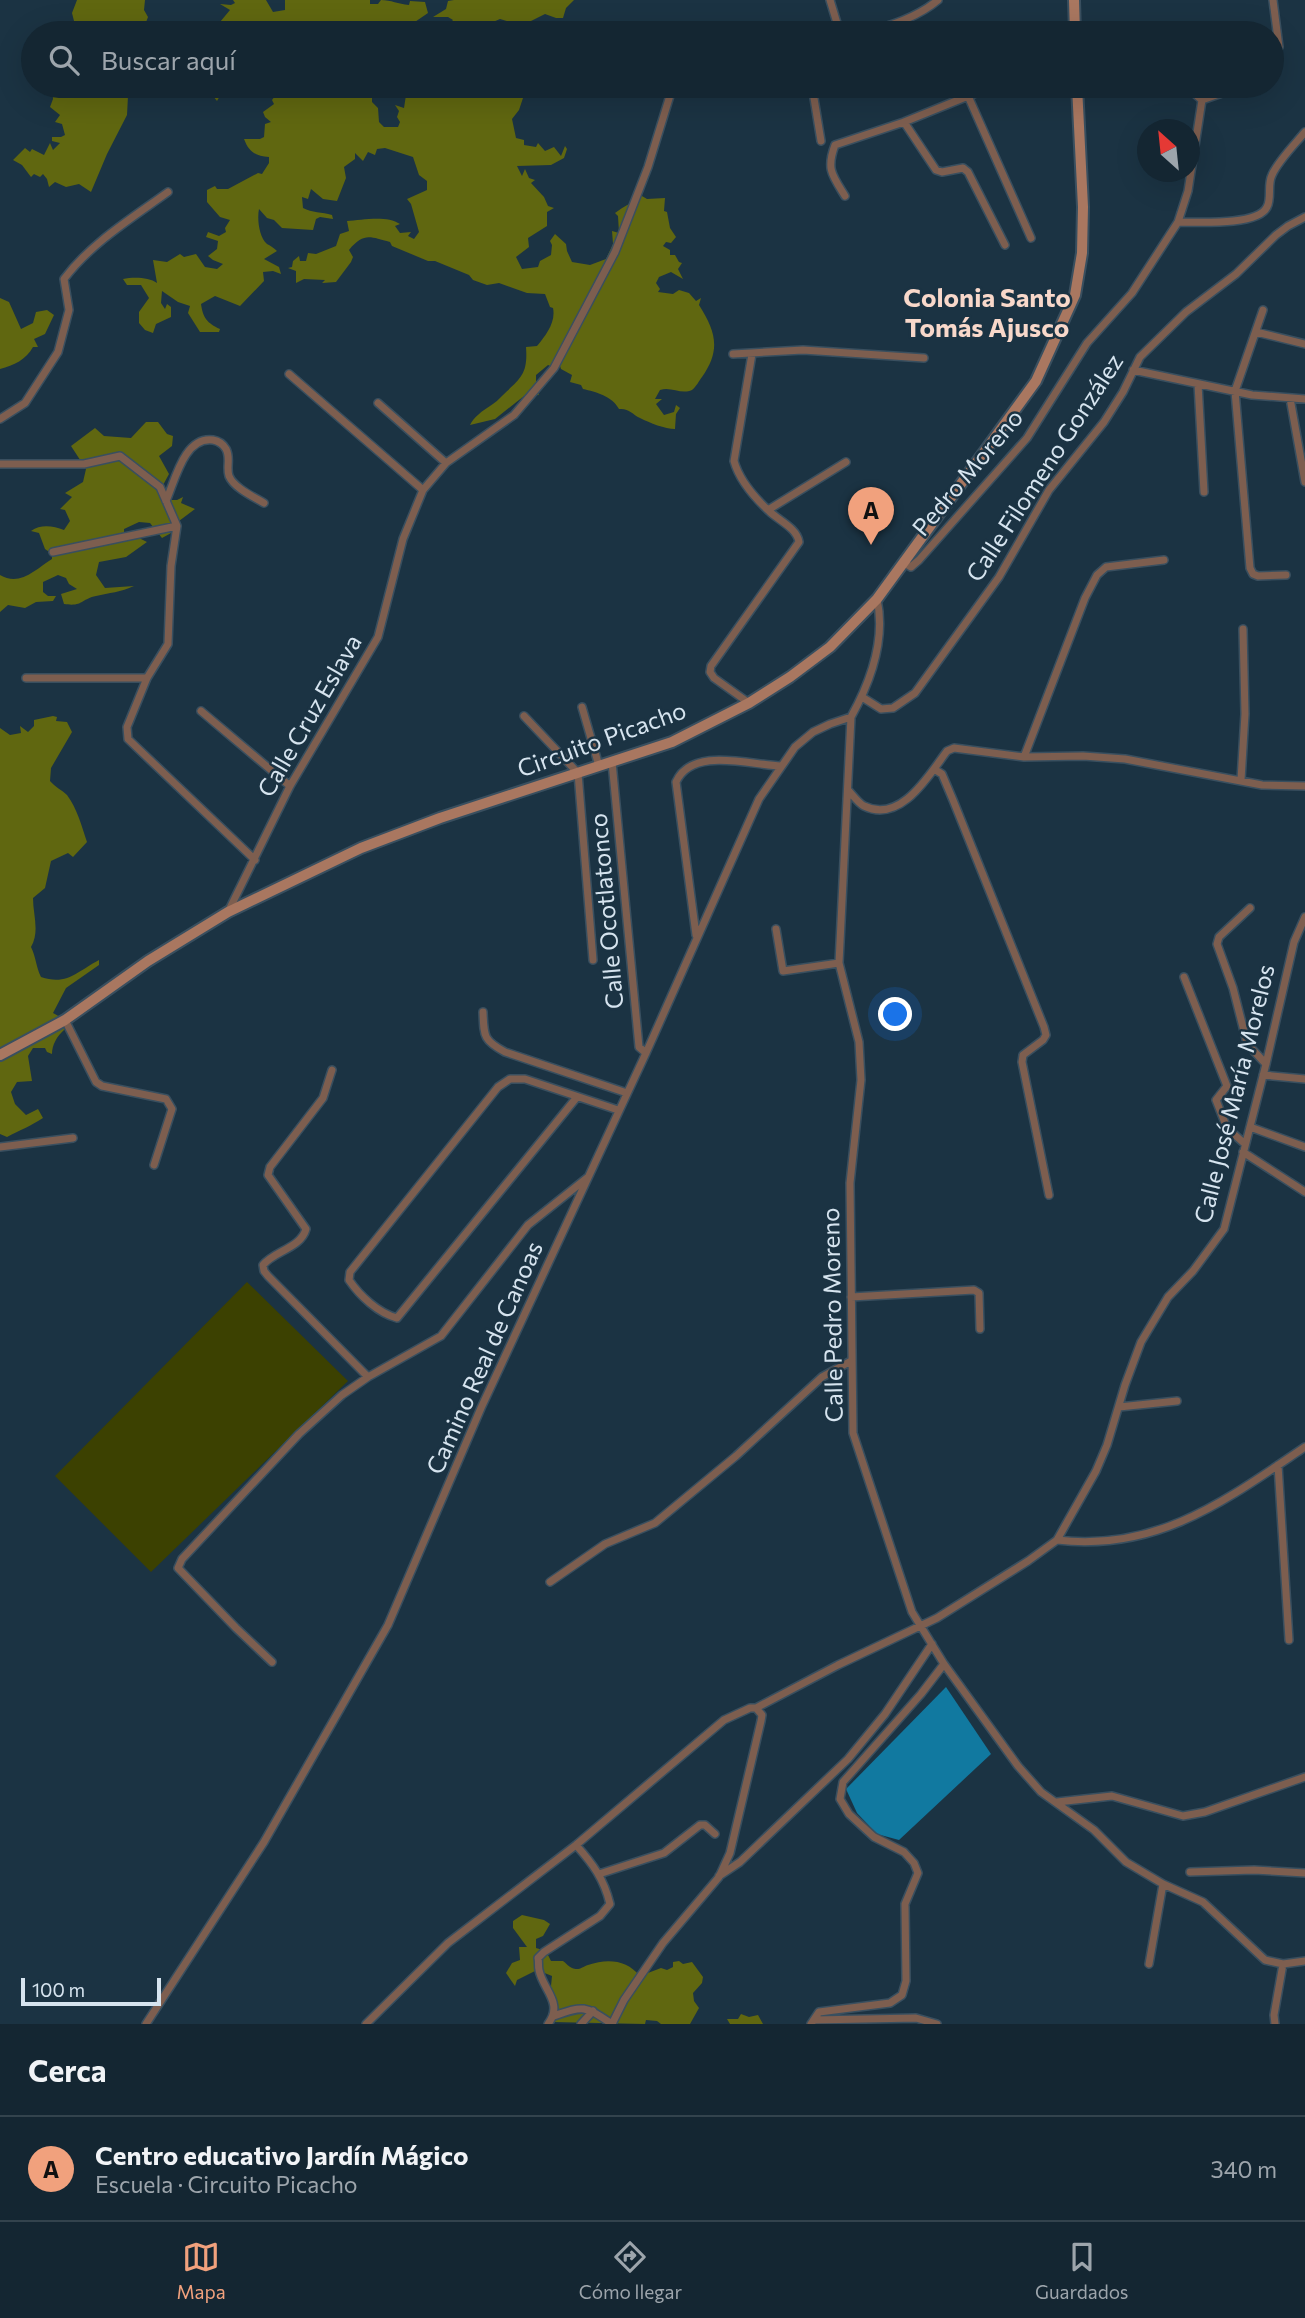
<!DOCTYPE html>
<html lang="es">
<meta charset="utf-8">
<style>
body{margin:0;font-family:Commissioner,sans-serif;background:#21323e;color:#f1f3f6}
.compass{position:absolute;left:1137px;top:119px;width:63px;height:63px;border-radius:50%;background:#142632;box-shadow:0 7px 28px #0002;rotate:333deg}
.scale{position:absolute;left:21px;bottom:18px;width:140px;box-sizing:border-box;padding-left:7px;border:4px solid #d6e4ef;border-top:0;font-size:19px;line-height:24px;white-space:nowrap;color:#d6e4ef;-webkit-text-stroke:5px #1b3343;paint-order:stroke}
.you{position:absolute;left:896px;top:1015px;width:24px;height:24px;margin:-18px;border:5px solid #fff;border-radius:50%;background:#1a73e8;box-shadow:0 0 0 10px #1a73e833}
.badge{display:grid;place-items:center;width:46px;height:46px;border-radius:50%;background:#f1a17d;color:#111;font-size:23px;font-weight:700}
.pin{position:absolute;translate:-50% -58px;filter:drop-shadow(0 2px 4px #0008)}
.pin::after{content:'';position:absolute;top:37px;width:24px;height:21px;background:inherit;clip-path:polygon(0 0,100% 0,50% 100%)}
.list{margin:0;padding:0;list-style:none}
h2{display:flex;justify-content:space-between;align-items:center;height:91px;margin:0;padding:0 28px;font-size:30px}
h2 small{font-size:23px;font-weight:400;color:#9da5ac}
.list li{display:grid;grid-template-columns:46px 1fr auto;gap:21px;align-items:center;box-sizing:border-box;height:105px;padding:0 28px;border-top:2px solid #33434d}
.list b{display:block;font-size:26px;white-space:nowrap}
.list p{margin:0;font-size:23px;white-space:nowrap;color:#9da5ac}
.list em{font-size:23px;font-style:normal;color:#9da5ac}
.icon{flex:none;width:38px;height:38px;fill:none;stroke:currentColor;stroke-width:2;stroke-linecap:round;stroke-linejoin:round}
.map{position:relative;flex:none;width:1305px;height:2024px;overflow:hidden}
.search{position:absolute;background:#142632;box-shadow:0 7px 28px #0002;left:21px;right:21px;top:21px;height:77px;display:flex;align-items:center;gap:18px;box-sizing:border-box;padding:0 24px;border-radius:38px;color:#9da5ac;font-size:26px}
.sheet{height:196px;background:#142632}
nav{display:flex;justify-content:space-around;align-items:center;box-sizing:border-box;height:98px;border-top:2px solid #33434d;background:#142632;font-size:19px;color:#9da5ac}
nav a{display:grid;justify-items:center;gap:4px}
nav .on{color:#f1a17d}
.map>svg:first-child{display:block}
</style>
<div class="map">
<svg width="1305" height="2024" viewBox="0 0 1305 2024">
<rect width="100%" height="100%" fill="#1b3343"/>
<path fill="#3c4101" d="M247,1282L348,1381L151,1572L55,1476Z"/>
<path fill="#606710" d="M77,0H145L144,10L148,17L145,25L146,33H77L72,13Z
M233,0H266L273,12L285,10V0H370V4H378L381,0C391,0 398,4 409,5L410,1L425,2L428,13L409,26L408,33H182L183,23L197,30L215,28L230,10L220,4L231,5L235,3Z
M454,0H574L566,8L563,18H556L545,14L523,25V33H514L517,24L500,19L493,22L492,33H452V31L447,27L453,20L448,17H433L446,9L448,1Z
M52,86H133L128,96L127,115L107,154L91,192L79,184L66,187L55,182L49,187L47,179L43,174L40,177L34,174L31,177L22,165L13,160L25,148L30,152L32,149L44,155L50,143L53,150L60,143L52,141V137H61L65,135L62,124L55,122L60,115L50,107L53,99Z
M205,86H230L231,94H221L217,101Z
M271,86H394L391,88L386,86L372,96V102L378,108L379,122L384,127H398L400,122L397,117L399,111L395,105L404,108L406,95L409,94L407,86H542L543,88L539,94L523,98L519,110L512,119L516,138L524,140V145L536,147L538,143L545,151L554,147L561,156L565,146L567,149L564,158L551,165L517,166L522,176L525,169L529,178L535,180L531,183L544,197L548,206L554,208L547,212V226L528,238L529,247L516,257L522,269L538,267L540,261L551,255L552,245L550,241L555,234L566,244L567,251L572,262L590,265L606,259L613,244L612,231L619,233L618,216L615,213C624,206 633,202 642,196L647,199L665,198L664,211L667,212L670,228L676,237L671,243L666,242L663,246L670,250V255H675L679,262L682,263L678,269L683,279L671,272L659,277L656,283L660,289L658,292L673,294L679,290L689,293L696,301L701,298L699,305C716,332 721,350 702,377C699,381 696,387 692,390C681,395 671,386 660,390L655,399H662L656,404L664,415L674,412L676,405L680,408L676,414L675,429C665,429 650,423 640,418C632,414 629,408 619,409C612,396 596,392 583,389L581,385L570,382L572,375L561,369L560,366L555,368L548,365L536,375V389L539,395L524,396L495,419L470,425C474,417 482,411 490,406C495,403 499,399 503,395C521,378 528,374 526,347L537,346C546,335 556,322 553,308L550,307L545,294L527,293L499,283L487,285L473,280L469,275L435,261H428L392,246L390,242C370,237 364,232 349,250L353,257L351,262L336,282L322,283L325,280L304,279L296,283V271L288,268L292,267L293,261L299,256L300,261H306L308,253L316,254L336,246L340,234L349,231L347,221C362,220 387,215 400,224L395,226L400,233L411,232L408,236L414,239L419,232L411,204L407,199L427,190V181L419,175L413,157L385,148L377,149L375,155L368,152L363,161L355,153V159L344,167L346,178L337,201L323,199L311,189L308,199L302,197L303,208C312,213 322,212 332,215L333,219L320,217L316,219L313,230L282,228L274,220L267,218L259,209C257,219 259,237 267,244C271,246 274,248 277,251L264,259L279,267L281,274L273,271L263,272L264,281L240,306L215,296L201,304C203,318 207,323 220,329L219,332H200L188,313L190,306L178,302L162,291L161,303L165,309L167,304L171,307V317L156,324L153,333L145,330L139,323V312L149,298L141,285H127L123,279C133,277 149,277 157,283L153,260L167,262L180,254L184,257L196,254L205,267L217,269L223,264L213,260L208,256L217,249L218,241L206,237L208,232L219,236L226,232L225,228L230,220L220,217L207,202V190L215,186L217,189H228L258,173L262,174L269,163V157C255,156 249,152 244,139H260L264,137L265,124L271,122L265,117L263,112L274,104L272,100L275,96L273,89L271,93L266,96Z
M0,298L9,302L21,329L33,323L36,312L47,310L54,315L45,334L34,339L38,347H33C26,360 14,365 0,369Z
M146,422H158L167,434L173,436L172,446L159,456L169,474L162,487L170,500H177L183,497L181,503L195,509L179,521L173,532L162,538L150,523L139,522L124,529V537H137L147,542L126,557L99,562L96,575L105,588L134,586C121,592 109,593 96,596C81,599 83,607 64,604L61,594L77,589L69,584L66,578L58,575L43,582V592L48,596H56L53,601L36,602L25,608L8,605L0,612V575C20,587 36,569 52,559V554L45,549L39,533L31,531C41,524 53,526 64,530L70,521L65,510L60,509L72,497L65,493L83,482L86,469L71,446L95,428L104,436L131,438Z
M53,716L57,717L56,721L67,722L72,732L51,768L50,781C55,787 62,790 67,795C77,808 82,827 87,842L73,857L68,853L51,861L45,888L33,898C33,915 40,931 31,947C36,957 36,967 41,977C67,986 78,971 99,960V965L66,988L53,1013L64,1019V1030C57,1036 52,1045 52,1054L47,1052L45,1048H33L28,1056L32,1081L17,1082L11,1092L15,1104L26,1115L38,1109L43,1118C31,1126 20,1130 7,1137L0,1134V728L10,735L21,733L20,726L28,732L34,726V720Z
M522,1915L544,1920L550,1924L543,1936L536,1939V1948L546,1951L551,1961H563C566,1963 569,1967 572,1968C579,1971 582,1967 588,1965C608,1958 627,1960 640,1976L661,1968L667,1970L673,1967V1962L679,1961L683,1964L692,1962L703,1977L702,1983L693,1993L694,2001L699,2008L690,2024H661L657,2021L646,2020L645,2024L552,2022L558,2011L550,1996L552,1976L537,1970L517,1980L515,1986L506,1973L512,1963L520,1960L519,1947H527L513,1928V1921Z
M741,2014L749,2017L758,2015L763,2024H730L727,2019H738Z"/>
<path fill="#1179a0" d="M946,1687L991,1754L899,1840L877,1834L857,1813L846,1789Z"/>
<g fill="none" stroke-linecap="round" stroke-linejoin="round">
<defs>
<path id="street" d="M830,0L840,33
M862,33C888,27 918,17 938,0
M1272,56L1279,47L1273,0
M812,86L821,141
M1186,86L1202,100
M968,96L1031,238
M1202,100L1242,86
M904,122L936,170L942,172L963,168L968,172L1005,245
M845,196C832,175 826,169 835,145L904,122L993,86
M1178,222C1197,222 1258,226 1267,207C1272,198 1267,185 1272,175C1278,161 1295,144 1305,132
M1263,310L1235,391L1250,568L1253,574L1258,576L1286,575
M1256,332L1305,344
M733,354L803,350L924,358
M1133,370L1252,395L1305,399
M289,374L423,490
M1198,384L1204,492
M1290,398L1305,482
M378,403L446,463
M0,419L25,403L58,352L69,310L64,279C91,243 132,218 168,192
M0,464H84L120,456L160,487L177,526L171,566L168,644L147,678L127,727L128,739L255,860
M166,501C175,481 184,436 213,440C219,441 223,444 226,449C231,458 226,467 229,476C234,488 254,497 264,503
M768,510L846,462
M53,552L177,526
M903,562L911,567L919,560L1027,438L1087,343L1132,293L1178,222L1188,191L1202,100
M877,599C886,640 871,681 851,717L839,963L859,1042L861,1080L850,1183L853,1433L912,1612L944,1664L1018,1766L1041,1792L1094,1830L1126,1862L1163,1884L1203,1902L1265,1960L1283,1964L1305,1961
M26,678H147
M862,697L881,709L893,708L915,693L999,577L1049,490L1104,422L1123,392L1140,357L1186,312L1236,274L1276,235L1288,226L1305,217
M749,703L714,678L710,672L711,666L799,542C797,528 778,520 769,511C755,498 739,479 734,461L752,354
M582,707L599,766
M201,711L290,786
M524,716L578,773L593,960
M1024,757L1085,598L1097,575L1106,567L1164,560
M612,762L639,1047L646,1053
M934,769L942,774L953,800L1044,1027L1046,1035L1043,1040L1023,1055L1022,1062L1049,1195
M1241,780L1245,714L1243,629
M848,790C852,794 858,803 864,806C901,824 929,775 947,751L954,748L1024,757L1083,756L1125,759L1262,785L1305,786
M1250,908L1219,937L1217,944L1233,988L1246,1039L1251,1048L1266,1064
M228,912L290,786L378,637L403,539L423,490L446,463L514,415L554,368L615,252L648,167L672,89L721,88L731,86
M776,929L783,971L839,963
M696,935L676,782C692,746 750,765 781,766
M1184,977L1227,1086L1216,1100L1227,1128L1245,1144
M483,1012C484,1036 483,1040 505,1052L627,1093
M65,1020L96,1082L102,1086L166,1099L172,1109L154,1165
M332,1070L323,1098L270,1167L268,1175L306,1229C301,1248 274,1251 263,1265L264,1271L268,1276L368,1377
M1263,1075L1305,1079
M577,1097L397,1318C378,1313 360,1296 349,1280L350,1272L498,1087L510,1079H525L618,1110
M1250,1127L1305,1147
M0,1147L73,1138
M1243,1152L1305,1192
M851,1297L974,1290L979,1293L980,1329
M1119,1407L1177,1401
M1278,1465L1289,1640
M1057,1540C1158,1552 1226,1500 1305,1447
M550,1582L605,1544L655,1523L736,1456L822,1377L851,1361
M272,1662L236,1628L178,1568L182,1559L299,1434L342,1395L368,1377L441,1336L528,1225L587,1178
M1057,1802L1112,1796L1183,1816L1205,1812L1305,1777
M1190,1872L1254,1870L1305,1873
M599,1874L664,1853L700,1825H705L715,1834
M719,1876L740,1862L848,1759L885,1714L932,1644
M1149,1964L1163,1884
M554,2016C585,2005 585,2006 612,2024
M814,2020L916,2018L937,2024
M146,2024L264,1842L388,1625L481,1408L646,1053L759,799L795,747L813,732L830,724L851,717
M366,2024L448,1943L576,1845L724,1720L750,1708H756L838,1665L937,1618L1028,1561L1057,1540L1096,1471L1107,1445L1125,1385L1141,1342L1168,1297L1193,1271L1224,1229L1266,1064L1294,942L1305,917
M548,2024C564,2003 543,1990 539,1970C538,1966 539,1962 538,1958L544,1952L600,1916L610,1904C604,1879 593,1864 576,1845
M581,2024L593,2011
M612,2024L624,2000L663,1943L719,1877L730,1853L761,1721L762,1715L756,1708
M811,2024L819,2012L890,2003L902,1995L906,1981L905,1904L918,1873L914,1863L904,1852L874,1837L849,1814L840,1799L843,1782L921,1694L944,1664
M1275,2024L1274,2015L1283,1964"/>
<path id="secondary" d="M1074,0L1075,33
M0,1055L65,1020L148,961L228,912L361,848L440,818L672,742L749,703L790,677L830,647L877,599L1036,381L1075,295L1082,253L1083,207L1077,86"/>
</defs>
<use href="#street" stroke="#394f5f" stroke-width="10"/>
<use href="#secondary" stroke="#394f5f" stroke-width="14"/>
<use href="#street" stroke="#7d5e4f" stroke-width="7"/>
<use href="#secondary" stroke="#a97760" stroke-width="10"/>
</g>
<g text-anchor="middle" stroke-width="5" stroke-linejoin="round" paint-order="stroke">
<g font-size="24" fill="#d6e4ef" stroke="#1b3343">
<text transform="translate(1045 468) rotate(-57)" y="8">Calle Filomeno González</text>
<text transform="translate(968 473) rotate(-50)" y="8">Pedro Moreno</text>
<text transform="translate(310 716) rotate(-60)" y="8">Calle Cruz Eslava</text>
<text transform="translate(602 740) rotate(-20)" y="8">Circuito Picacho</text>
<text transform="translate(607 911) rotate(-95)" y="8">Calle Ocotlatonco</text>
<text transform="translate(1235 1094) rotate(-76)" y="8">Calle José María Morelos</text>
<text transform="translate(833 1315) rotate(-91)" y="8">Calle Pedro Moreno</text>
<text transform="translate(485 1358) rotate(-66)" y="8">Camino Real de Canoas</text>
</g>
<g font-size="26" font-weight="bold" fill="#f8d8ca" stroke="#1b3343">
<text x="987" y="307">Colonia Santo<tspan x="987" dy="30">Tomás Ajusco</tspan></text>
</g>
</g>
</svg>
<svg class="compass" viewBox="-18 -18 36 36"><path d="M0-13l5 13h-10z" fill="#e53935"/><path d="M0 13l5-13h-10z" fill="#9da5ac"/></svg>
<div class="scale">100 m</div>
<div class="you"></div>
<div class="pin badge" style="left:871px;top:545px">A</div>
<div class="search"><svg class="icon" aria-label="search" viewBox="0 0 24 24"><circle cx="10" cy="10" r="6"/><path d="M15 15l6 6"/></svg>Buscar aquí</div>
</div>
<section class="sheet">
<h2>Cerca<small></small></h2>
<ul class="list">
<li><span class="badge">A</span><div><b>Centro educativo Jardín Mágico</b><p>Escuela · Circuito Picacho</p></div><em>340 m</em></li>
</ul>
</section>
<nav>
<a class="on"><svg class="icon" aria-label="map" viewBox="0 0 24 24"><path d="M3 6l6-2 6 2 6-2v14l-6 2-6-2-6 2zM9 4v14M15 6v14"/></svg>Mapa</a>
<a><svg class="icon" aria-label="directions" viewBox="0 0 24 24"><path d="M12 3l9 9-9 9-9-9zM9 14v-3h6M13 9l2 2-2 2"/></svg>Cómo llegar</a>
<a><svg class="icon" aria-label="saved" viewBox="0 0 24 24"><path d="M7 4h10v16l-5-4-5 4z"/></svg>Guardados</a>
</nav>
